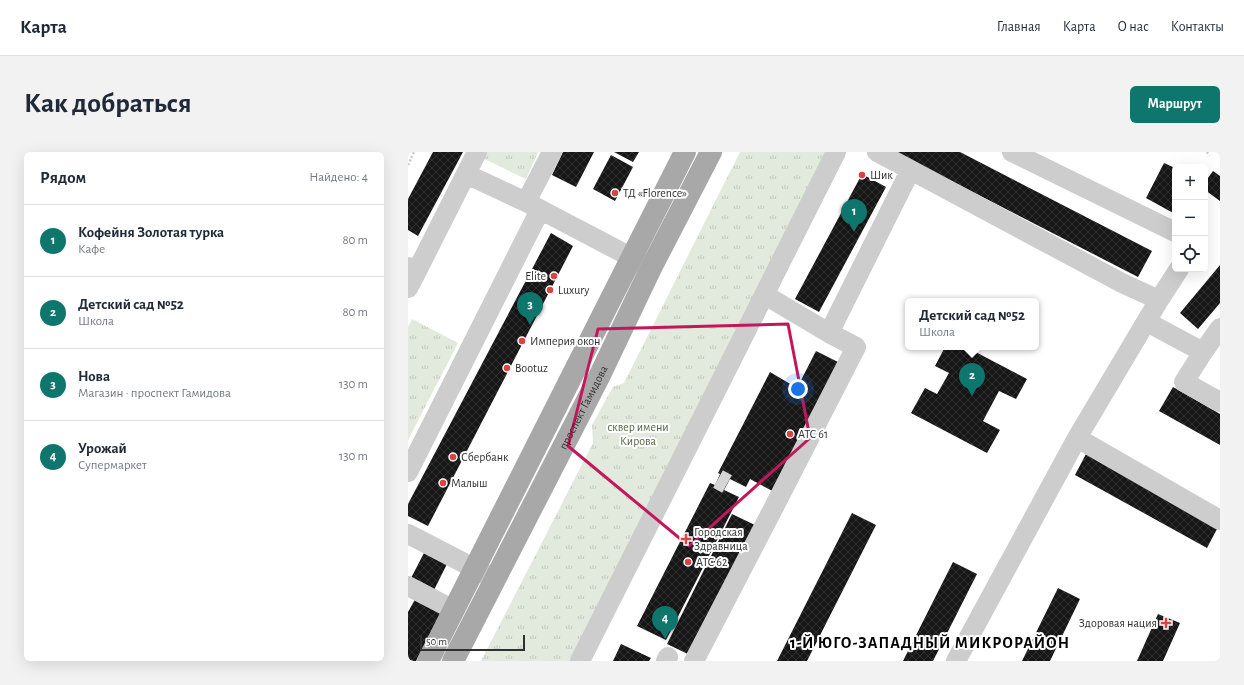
<!DOCTYPE html>
<html lang="ru">
<meta charset="utf-8">
<style>
body{margin:0;font-family:"Alegreya Sans",sans-serif;background:#f2f2f3;color:#1f2937}
.controls{position:absolute;right:12px;top:12px;display:grid;overflow:hidden;border-radius:6px;box-shadow:0 4px 16px #0002}
.controls button{width:36px;height:36px;display:grid;place-items:center;padding:0;border:0;border-bottom:1px solid #e0e1e3;background:#fff;color:#1f2937;font:20px sans-serif}
.scale{position:absolute;left:12px;bottom:10px;width:105px;box-sizing:border-box;padding-left:4px;border:2px solid #303030;border-top:0;font-size:11px;line-height:14px;white-space:nowrap;color:#303030;-webkit-text-stroke:3px #fff;paint-order:stroke}
.you{position:absolute;left:390px;top:237px;width:14px;height:14px;margin:-10px;border:3px solid #fff;border-radius:50%;background:#1a73e8;box-shadow:0 0 0 6px #1a73e833}
.badge{display:grid;place-items:center;width:26px;height:26px;border-radius:50%;background:#0f766e;color:#fff;font-size:13px;font-weight:700}
.pin{position:absolute;translate:-50% -33px;filter:drop-shadow(0 1px 2px #0008)}
.pin::after{content:'';position:absolute;top:21px;width:14px;height:12px;background:inherit;clip-path:polygon(0 0,100% 0,50% 100%)}
.popup{position:absolute;left:497px;top:146px;width:134px;height:52px;box-sizing:border-box;display:grid;place-content:center;border-radius:6px;background:#fff;filter:drop-shadow(0 1px 3px #0005);font-size:13px;white-space:nowrap;color:#747a83}
.popup b{font-size:15px;color:#1f2937}
.popup::after{content:'';position:absolute;left:50%;top:100%;margin-left:-8px;border:8px solid transparent;border-top-color:#fff}
.list{margin:0;padding:0;list-style:none}
h2{display:flex;justify-content:space-between;align-items:center;height:52px;margin:0;padding:0 16px;font-size:17px}
h2 small{font-size:13px;font-weight:400;color:#747a83}
.list li{display:grid;grid-template-columns:26px 1fr auto;gap:12px;align-items:center;box-sizing:border-box;height:72px;padding:0 16px;border-top:1px solid #e0e1e3}
.list b{display:block;font-size:15px;white-space:nowrap}
.list p{margin:0;font-size:13px;white-space:nowrap;color:#747a83}
.list em{font-size:13px;font-style:normal;color:#747a83}
.icon{flex:none;width:22px;height:22px;fill:none;stroke:currentColor;stroke-width:2;stroke-linecap:round;stroke-linejoin:round}
.map{position:relative;flex:none;width:812px;height:509px;overflow:hidden;border-radius:6px}
header{display:flex;align-items:center;gap:24px;box-sizing:border-box;height:56px;padding:0 20px;background:#fff;border-bottom:1px solid #e0e1e3}
header strong{font-size:19px}
nav{display:flex;gap:22px;margin-inline-start:auto;font-size:14px}
.intro{display:flex;align-items:center;justify-content:space-between;box-sizing:border-box;height:96px;padding:0 24px}
h1{margin:0;font-size:28px}
.button{padding:10px 18px;border-radius:6px;background:#0f766e;color:#fff;font-size:14px;font-weight:700}
main{display:flex;gap:24px;padding:0 24px}
aside{flex:1;background:#fff;border-radius:6px;box-shadow:0 4px 16px #0002}
.map>svg:first-child{display:block}
</style>
<header>
<strong>Карта</strong>
<nav><a>Главная</a><a>Карта</a><a>О нас</a><a>Контакты</a></nav>
</header>
<div class="intro"><h1>Как добраться</h1><a class="button">Маршрут</a></div>
<main>
<aside>
<h2>Рядом<small>Найдено: 4</small></h2>
<ul class="list">
<li><span class="badge">1</span><div><b>Кофейня Золотая турка</b><p>Кафе</p></div><em>80 m</em></li>
<li><span class="badge">2</span><div><b>Детский сад №52</b><p>Школа</p></div><em>80 m</em></li>
<li><span class="badge">3</span><div><b>Нова</b><p>Магазин · проспект Гамидова</p></div><em>130 m</em></li>
<li><span class="badge">4</span><div><b>Урожай</b><p>Супермаркет</p></div><em>130 m</em></li>
</ul>
</aside>
<div class="map">
<svg width="812" height="509" viewBox="0 0 812 509">
<defs>
<pattern id="park-tufts" width="24" height="20" patternUnits="userSpaceOnUse"><rect width="24" height="20" fill="#e2e9dd"/><path d="M3 7l-1-3M5 7V3M7 7l1-3M15 17l-1-3M17 17v-4M19 17l1-3" fill="none" stroke="#c2c8be"/></pattern>
<pattern id="building-cross-hatch" width="8" height="8" patternUnits="userSpaceOnUse"><rect width="8" height="8" fill="#171717"/><path d="M0 0l8 8M0 8l8-8" fill="none" stroke="#303030"/></pattern>
</defs>
<rect width="100%" height="100%" fill="#fff"/>
<path fill="url(#park-tufts)" d="M77,0H130L118,27L74,6Z
M332,0H421L167,509H73L185,291L184,273L205,235L216,231Z
M4,167L50,191L0,288V175Z"/>
<path fill="url(#building-cross-hatch)" d="M25,0H55L10,84L0,78V47Z
M155,0H186L168,35L144,23Z
M206,0H231L225,10Z
M487,0H552L744,99L730,125Z
M203,3L225,15L207,49L185,37Z
M756,11L767,16V62L738,46Z
M805,19L812,24V49L797,38V30Z
M454,22L478,35L411,160L387,147Z
M143,81L165,94L20,374L0,364V352Z
M812,113V151L790,177L772,161Z
M537,195H558L619,227L608,247L591,239L575,269L592,278L579,301L503,261L517,236L529,242L541,221L527,214Z
M408,199L434,212L368,341L342,327L338,335L322,327L316,338L331,345L258,488L229,474L302,331L307,333L312,322L310,321L362,220L389,236Z
M765,235L812,262V293L751,259Z
M678,302L810,375L799,396L667,323Z
M444,361L468,373L399,509H369Z
M324,362L349,374L284,504L259,492Z
M16,401L39,412L26,438L3,426Z
M545,410L569,422L525,509H495Z
M650,436L672,447L642,509H614Z
M10,442L36,456L8,509H0V460Z
M750,462L772,471L755,509H729Z
M213,492L243,506L241,509H205Z"/>
<g fill="none" stroke-linecap="round" stroke-linejoin="round">
<path stroke="#d6d6d6" stroke-width="20" stroke-dasharray="20 10" stroke-linecap="butt" d="M310,327L319,332"/>
<path stroke="#cacaca" stroke-width="2.5" stroke-dasharray="2 2" stroke-linecap="butt" d="M799,0L801,4
M0,13L6,0"/>
<path stroke="#cdcdcd" stroke-width="20" d="M469,0L714,131L751,148
M604,0L767,80
M58,22L118,50L238,113
M118,50L144,0
M0,115L9,119L69,0
M771,117L751,148L669,286L812,368
M0,136L9,119
M739,170L795,200L776,230L812,250
M421,181L502,19
M795,200L812,176
M0,320L132,58
M0,382L81,424
M0,434L46,458
M172,509L428,0
M258,509L260,505
M286,509L365,357L448,195L421,181L357,143
M548,509L669,286"/>
<g stroke="#a8a8a8" stroke-width="22">
<path d="M20,509L277,0"/>
<path id="s1" d="M45,509L191,225L243,116L303,0"/>
</g>
</g>
<path fill="none" stroke="#c2185b" stroke-width="3" stroke-linejoin="round" d="M380,172L402,286L281,394L160,294L190,177Z"/>
<g fill="#d74443" stroke="#fff" stroke-width="1.5">
<circle cx="454" cy="23" r="4"/>
<circle cx="207" cy="41" r="4"/>
<circle cx="146" cy="124" r="4"/>
<circle cx="142" cy="138" r="4"/>
<circle cx="114" cy="189" r="4"/>
<circle cx="99" cy="216" r="4"/>
<circle cx="382" cy="282" r="4"/>
<circle cx="45" cy="305" r="4"/>
<circle cx="35" cy="331" r="4"/>
<path d="M276 381h4v4h4v4h-4v4h-4v-4h-4v-4h4z"/>
<circle cx="280" cy="410" r="4"/>
<path d="M756 465h4v4h4v4h-4v4h-4v-4h-4v-4h4z"/>
</g>
<g text-anchor="middle" stroke-width="4" stroke-linejoin="round" paint-order="stroke">
<g font-size="12" fill="#303030" stroke="#fff" text-anchor="start">
<text x="462" y="27">Шик</text>
<text x="215" y="45">ТД «Florence»</text>
<text x="138" y="128" text-anchor="end">Elite</text>
<text x="150" y="142">Luxury</text>
<text x="122" y="193">Империя окон</text>
<text x="107" y="220">Bootuz</text>
<text x="390" y="286">АТС 61</text>
<text x="53" y="309">Сбербанк</text>
<text x="43" y="335">Малыш</text>
<text x="286" y="384">Городская<tspan x="286" dy="14">Здравница</tspan></text>
<text x="288" y="414">АТС 62</text>
<text x="749" y="475" text-anchor="end">Здоровая нация</text>
</g>
<g font-size="12" fill="#303030" stroke="#fff">
<text dy="4" stroke="none"><textPath href="#s1" startOffset="285">проспект Гамидова</textPath></text>
</g>
<g font-size="12" fill="#506841" stroke="#fff">
<text x="230" y="279">сквер имени<tspan x="230" dy="14">Кирова</tspan></text>
</g>
<g font-size="16" font-weight="bold" letter-spacing="1" fill="#000" stroke="#fff">
<text x="522" y="496">1-Й ЮГО-ЗАПАДНЫЙ МИКРОРАЙОН</text>
</g>
</g>
</svg>
<div class="controls">
<button>+</button>
<button>−</button>
<button><svg class="icon" aria-label="locate" viewBox="0 0 24 24"><circle cx="12" cy="12" r="6"/><path d="M12 2v4M12 18v4M2 12h4M18 12h4"/></svg></button>
</div>
<div class="scale">50 m</div>
<div class="you"></div>
<div class="pin badge" style="left:446px;top:80px">1</div>
<div class="pin badge" style="left:564px;top:244px">2</div>
<div class="popup"><b>Детский сад №52</b>Школа</div>
<div class="pin badge" style="left:122px;top:173px">3</div>
<div class="pin badge" style="left:257px;top:487px">4</div>
</div>
</main>
